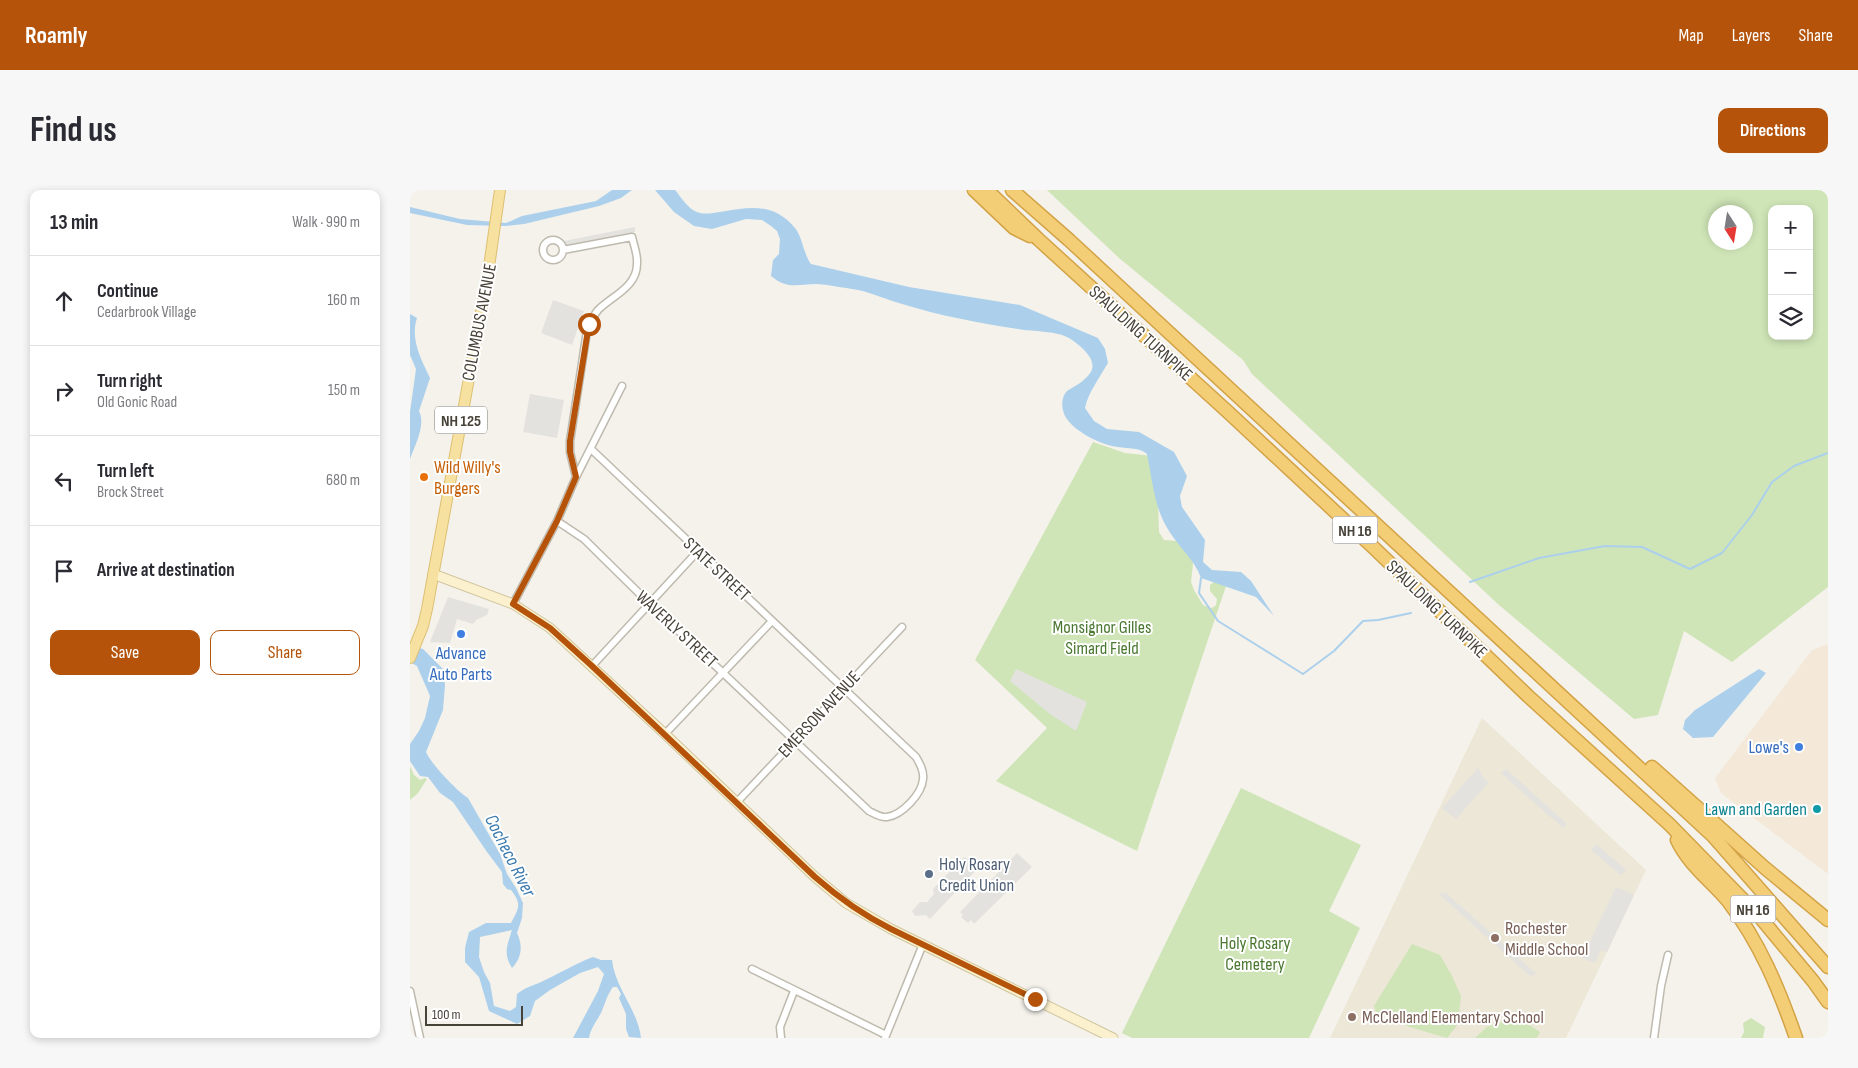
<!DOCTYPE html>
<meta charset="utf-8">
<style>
body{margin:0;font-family:"Sofia Sans Condensed",sans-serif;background:#f7f7f7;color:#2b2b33}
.controls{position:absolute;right:15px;top:15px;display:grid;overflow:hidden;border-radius:10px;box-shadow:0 2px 8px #0003}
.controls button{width:45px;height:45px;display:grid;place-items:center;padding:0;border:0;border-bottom:1px solid #e1e1e2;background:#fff;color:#2b2b33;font:25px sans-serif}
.compass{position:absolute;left:1298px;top:15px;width:45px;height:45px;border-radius:50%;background:#fff;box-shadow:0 2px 8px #0003;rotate:168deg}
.scale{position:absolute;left:15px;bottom:12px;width:98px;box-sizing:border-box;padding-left:5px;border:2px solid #484339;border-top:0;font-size:14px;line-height:18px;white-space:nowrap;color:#484339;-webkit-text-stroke:4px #fff;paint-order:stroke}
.stop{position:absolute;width:15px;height:15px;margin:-11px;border:4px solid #b45309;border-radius:50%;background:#fff}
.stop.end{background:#b45309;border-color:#fff;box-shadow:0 1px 5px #0008}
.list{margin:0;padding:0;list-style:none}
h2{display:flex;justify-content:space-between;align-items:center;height:65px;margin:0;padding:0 20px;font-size:21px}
h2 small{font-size:16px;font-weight:400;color:#7c7c81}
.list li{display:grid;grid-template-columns:32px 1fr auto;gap:15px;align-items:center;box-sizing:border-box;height:90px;padding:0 20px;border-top:1px solid #e1e1e2}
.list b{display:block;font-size:19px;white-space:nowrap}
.list p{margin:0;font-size:16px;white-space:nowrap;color:#7c7c81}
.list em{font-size:16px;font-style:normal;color:#7c7c81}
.actions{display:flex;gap:10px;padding:15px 20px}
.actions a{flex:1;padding:11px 0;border:1px solid #b45309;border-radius:10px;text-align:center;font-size:18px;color:#b45309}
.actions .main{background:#b45309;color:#fff}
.icon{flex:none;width:28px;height:28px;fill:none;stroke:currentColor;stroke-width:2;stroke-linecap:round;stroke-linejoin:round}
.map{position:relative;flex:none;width:1418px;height:848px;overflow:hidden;border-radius:10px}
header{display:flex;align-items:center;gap:30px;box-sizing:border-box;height:70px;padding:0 25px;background:#b45309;color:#fff}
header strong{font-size:24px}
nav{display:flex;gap:28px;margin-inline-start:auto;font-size:18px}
.intro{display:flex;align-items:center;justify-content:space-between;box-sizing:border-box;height:120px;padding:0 30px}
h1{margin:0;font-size:35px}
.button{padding:12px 22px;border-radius:10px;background:#b45309;color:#fff;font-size:18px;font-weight:700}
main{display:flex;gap:30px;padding:0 30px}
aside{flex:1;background:#fff;border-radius:10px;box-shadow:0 2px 8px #0003}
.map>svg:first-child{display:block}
</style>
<header>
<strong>Roamly</strong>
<nav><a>Map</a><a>Layers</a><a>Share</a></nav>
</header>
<div class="intro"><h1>Find us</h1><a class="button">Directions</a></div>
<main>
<aside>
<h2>13 min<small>Walk · 990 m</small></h2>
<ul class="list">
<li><svg class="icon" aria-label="ahead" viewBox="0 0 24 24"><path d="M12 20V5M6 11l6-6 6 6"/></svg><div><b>Continue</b><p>Cedarbrook Village</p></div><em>160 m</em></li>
<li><svg class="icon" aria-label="right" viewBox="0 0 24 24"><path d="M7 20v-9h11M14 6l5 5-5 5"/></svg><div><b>Turn right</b><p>Old Gonic Road</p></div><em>150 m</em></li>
<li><svg class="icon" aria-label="left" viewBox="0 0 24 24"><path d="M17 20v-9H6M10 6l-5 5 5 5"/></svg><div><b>Turn left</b><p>Brock Street</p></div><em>680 m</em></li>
<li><svg class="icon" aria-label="arrive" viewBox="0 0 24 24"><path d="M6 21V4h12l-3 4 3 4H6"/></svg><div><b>Arrive at destination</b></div></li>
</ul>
<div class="actions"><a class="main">Save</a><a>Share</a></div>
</aside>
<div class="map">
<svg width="1418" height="848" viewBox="0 0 1418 848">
<rect width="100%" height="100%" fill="#f4f2eb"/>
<path fill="#f4e9d8" d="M1418,454V684L1311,603L1305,588L1402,460Z"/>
<path fill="#ece7d6" d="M1072,528L1236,680L1156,848H920Z"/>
<path fill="#cfe5b7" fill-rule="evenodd" d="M637,0H1418V397L1322,472L1274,441L1248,525L1224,529L1089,415L842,184L833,170L709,68ZM1362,19H1399V146H1362ZM1306,22H1336V52H1306Z
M683,252L715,263L743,266L748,313L749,342L754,350L767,351L781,361L783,374L781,392L784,400L793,415L800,418L804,417L806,415L807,409L800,401V395L805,391L818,390L727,661L586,591L637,538L565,470Z
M0,576L4,585L10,590L15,588L17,589L8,603L0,610Z
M831,598L951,655L919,721L950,738L899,848H722L712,843Z
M1002,754L1030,765L1042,786L1051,806L1048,834L1037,848L1000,837L966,822L964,816Z
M1341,828L1355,837L1353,848H1331L1334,842L1333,833Z
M1097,830L1115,832L1130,842L1127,848H1065L1077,837Z"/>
<path fill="#e3e2df" d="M225,37V42L155,57L154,51Z
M143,110L174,121L162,155L131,143Z
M120,204L154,210L147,248L113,242Z
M38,407L79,419L77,425L66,430L63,434L47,429L40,453L20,452Z
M606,479L677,512L666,541L640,524L600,491Z
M1068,578L1075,590L1079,592L1046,629L1032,618Z
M1096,579L1157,634L1153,638L1091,583Z
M1186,654L1216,680L1211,685L1181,660Z
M607,663L622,677L564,734L561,730L558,733L551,727L553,725L550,722Z
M554,667L565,673L569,677L520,729L516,725L505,726L502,721L510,712H517L524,704L523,699Z
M1206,697L1224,705L1197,762L1191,760L1185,773L1172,768Z
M1036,703L1127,784L1120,786L1029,704Z"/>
<path fill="#acd0ec" d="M202,0H222L211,8L189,16L114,34L95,36L57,35L0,23V17L50,29L96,33L112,26L186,11Z
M245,0H265C271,7 278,19 287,22C294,25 303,23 310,22C340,17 363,12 385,38C393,48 393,63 401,74L499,97L610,115L688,148L695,159L698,173C690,187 678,203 675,218L684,231L697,239L729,242L764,262L777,286L770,306L772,317L795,350L793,372L802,380L831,382L841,391L864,426L846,407L791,388C784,368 766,355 756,336C744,315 742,288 737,264C729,257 719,259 708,257C691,255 663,241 655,226C651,218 651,207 657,201C661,198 666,196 670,193C674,190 681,184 682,179C686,167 667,153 659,148C649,142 626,141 614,140C573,134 531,126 492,114C477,110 463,103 448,100C435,98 420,95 407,94C387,94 378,100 361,86L363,70L369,64L370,49L367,41L361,36L352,30L336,29L302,39L284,36L264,22Z
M0,124L7,128C0,149 11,169 20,188L9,221C16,235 5,255 0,269V222L6,179L0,165Z
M0,456L13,459L33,479L35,495L33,520L16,562C21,574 47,601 58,608L90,664L97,684L106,698L113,713L112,728L107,743C113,755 112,768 102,778C93,763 97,756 102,740L70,747L69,767L74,782L80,793L84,816L100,821L106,817L107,804C116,797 119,797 129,793C147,785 164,774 183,767L191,770H202C205,798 228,820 231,848L219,847L216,839V824L209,808L211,804L207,797H203C197,805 195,814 191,823C186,832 181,838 179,848H163L188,801L194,784L188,777L170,783L140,800L125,811L120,826L107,834L79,821L69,787L55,772V758L59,742L76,733H101C109,718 112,714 101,700L97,699L93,694L92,682L77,662L43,612L30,603L18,587L10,586L0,571V554L9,541L15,528L20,506L7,476L0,472Z
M1349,479L1356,483L1303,547L1283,548L1273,539L1275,530L1285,520Z"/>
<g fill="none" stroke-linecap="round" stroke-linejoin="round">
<path stroke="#acd0ec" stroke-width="2" d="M791,388L789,403L808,431L893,484L924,461L953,431L968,430L1001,423
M1060,392L1129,368L1195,356L1232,357L1280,379L1312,363L1342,325L1362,292L1384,276L1418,263"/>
<defs>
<path id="street" d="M133 60a10 10 0 1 1 20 0a10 10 0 1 1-20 0Z
M153,60L222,47C224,56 228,65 227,74C227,97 202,106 188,120C183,126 180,133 177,141L160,251V262L166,287
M147,331L174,349L239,413L459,621C465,624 471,628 477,627C492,625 512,604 513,589C514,581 510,574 506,567L181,259
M103,414L147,331L166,287L212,196
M182,476L288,361
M255,544L362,431
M327,612L492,437
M342,779L476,845
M0,801L10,848
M371,848L370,837L384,801
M475,848L513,754
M1244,848L1251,796L1258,765"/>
<path id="secondary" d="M23,384L103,414L140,438L255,544L405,687L436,713L481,739L703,848"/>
<path id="primary" d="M0,468L13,436L17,419L78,84L90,0"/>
<path id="highway" d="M564,0L604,38L620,46
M577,0L628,49L818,222L963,357L1118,506L1259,634L1349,726L1403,791L1418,812
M602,0L659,50L1303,646L1418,777
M1242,577L1355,678L1418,730
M1267,650C1278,674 1301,691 1318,711C1350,753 1369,799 1386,848"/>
</defs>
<use href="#street" stroke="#bfbaae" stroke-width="9"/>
<use href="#secondary" stroke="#d0c59e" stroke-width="11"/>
<use href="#primary" stroke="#dcbf71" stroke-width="12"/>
<use href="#highway" stroke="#d3a346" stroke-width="15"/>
<use href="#street" stroke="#fff" stroke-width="6"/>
<use href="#secondary" stroke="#fbf1ce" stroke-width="9"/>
<use href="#primary" stroke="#f7e1a1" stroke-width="10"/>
<use href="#highway" stroke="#f4cd77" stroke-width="12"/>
</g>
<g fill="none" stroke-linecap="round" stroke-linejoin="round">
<path stroke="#b45309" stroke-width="6" d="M179,134L160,251V262L166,287L147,331L103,414L140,438L182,476L405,687C429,708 453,725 481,739L625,809"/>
</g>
<circle fill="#e8710a" stroke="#fff" stroke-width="2" cx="14" cy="287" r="5"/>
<g fill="#3f7fe0" stroke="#fff" stroke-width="2">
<circle cx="51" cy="444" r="5"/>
<circle cx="1389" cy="557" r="5"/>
</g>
<circle fill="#0f9aa8" stroke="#fff" stroke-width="2" cx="1407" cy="619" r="5"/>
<circle fill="#5c6f8a" stroke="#fff" stroke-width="2" cx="519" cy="684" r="5"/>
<g fill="#8d6e63" stroke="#fff" stroke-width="2">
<circle cx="1085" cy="748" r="5"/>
<circle cx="942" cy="827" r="5"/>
</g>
<g text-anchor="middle" stroke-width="4" stroke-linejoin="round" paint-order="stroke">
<g fill="#fff" stroke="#7f7b74" stroke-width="1">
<rect x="25" y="216.5" width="52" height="27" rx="4"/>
<rect x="922.5" y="326.5" width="45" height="27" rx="4"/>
<rect x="1320.5" y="705.5" width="45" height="27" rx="4"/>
</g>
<g font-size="16" font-weight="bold" fill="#484339">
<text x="51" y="236">NH 125</text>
<text x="945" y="346">NH 16</text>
<text x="1343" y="725">NH 16</text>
</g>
<g font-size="18" fill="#484339" stroke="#fff">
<text transform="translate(69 132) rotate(-79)" y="6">COLUMBUS AVENUE</text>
<text transform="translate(731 143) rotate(42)" y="6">SPAULDING TURNPIKE</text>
<text transform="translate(307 379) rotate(43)" y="6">STATE STREET</text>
<text transform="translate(1027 419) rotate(44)" y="6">SPAULDING TURNPIKE</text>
<text transform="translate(267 439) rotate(43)" y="6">WAVERLY STREET</text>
<text transform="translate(409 524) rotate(-47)" y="6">EMERSON AVENUE</text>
</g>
<g font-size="18" fill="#c56008" stroke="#fff" text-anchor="start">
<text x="24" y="283">Wild Willy's<tspan x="24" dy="21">Burgers</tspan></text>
</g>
<g font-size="18" fill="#497730" stroke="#fff">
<text x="692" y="443">Monsignor Gilles<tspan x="692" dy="21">Simard Field</tspan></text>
<text x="845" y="759">Holy Rosary<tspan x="845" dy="21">Cemetery</tspan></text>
</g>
<g font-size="18" fill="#366cbe" stroke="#fff">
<text x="51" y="469">Advance<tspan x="51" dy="21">Auto Parts</tspan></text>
<text x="1379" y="563" text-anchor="end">Lowe's</text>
</g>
<g font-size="18" fill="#0d838f" stroke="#fff" text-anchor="end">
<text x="1397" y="625">Lawn and Garden</text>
</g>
<g font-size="18" fill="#4e5e75" stroke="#fff" text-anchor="start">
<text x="529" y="680">Holy Rosary<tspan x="529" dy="21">Credit Union</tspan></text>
</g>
<g font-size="18" fill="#785e54" stroke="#fff" text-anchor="start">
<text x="1095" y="744">Rochester<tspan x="1095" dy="21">Middle School</tspan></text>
<text x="952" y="833">McClelland Elementary School</text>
</g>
<g font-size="19" font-style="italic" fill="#3979ad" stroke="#fff">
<text transform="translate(101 665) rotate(63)" y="7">Cocheco River</text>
</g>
</g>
</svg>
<div class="controls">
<button>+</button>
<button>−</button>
<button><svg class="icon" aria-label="layers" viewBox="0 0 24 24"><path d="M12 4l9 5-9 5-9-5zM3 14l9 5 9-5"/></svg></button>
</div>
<svg class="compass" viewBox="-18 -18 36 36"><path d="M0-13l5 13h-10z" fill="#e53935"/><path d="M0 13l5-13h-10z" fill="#7c7c81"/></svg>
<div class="scale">100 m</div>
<div class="stop" style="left:179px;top:134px"></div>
<div class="stop end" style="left:625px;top:809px"></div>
</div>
</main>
